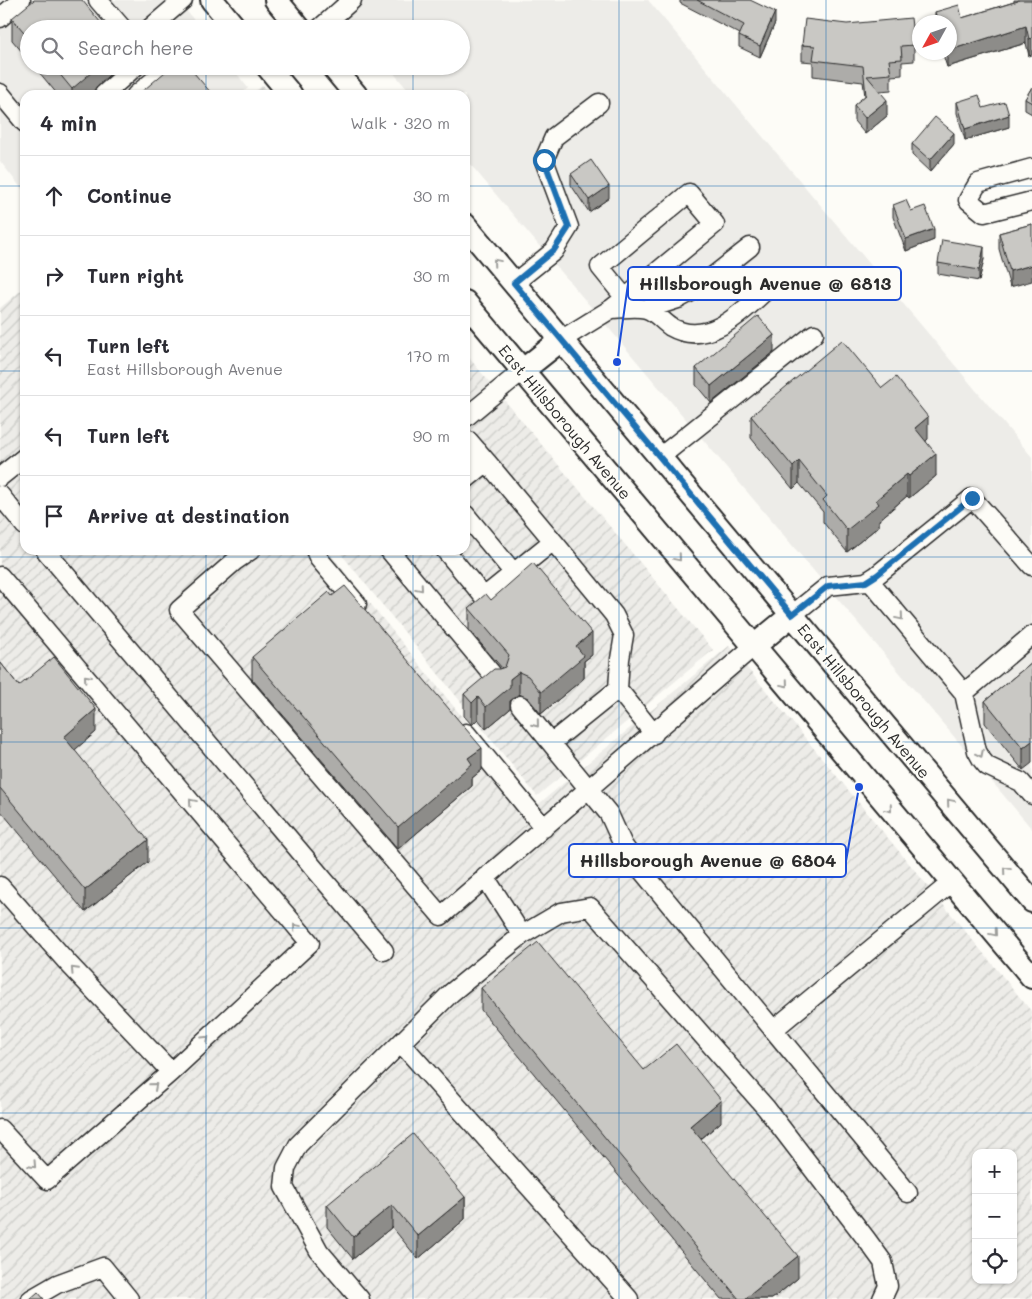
<!DOCTYPE html>
<meta charset="utf-8">
<style>
body{margin:0;font-family:Mali,sans-serif;background:#f7f7f7;color:#2b2b33}
.controls{position:absolute;right:15px;bottom:15px;display:grid;overflow:hidden;border-radius:10px;box-shadow:0 1px 4px #0004}
.controls button{width:45px;height:45px;display:grid;place-items:center;padding:0;border:0;border-bottom:1px solid #e1e1e2;background:#fff;color:#2b2b33;font:25px sans-serif}
.compass{position:absolute;left:912px;top:15px;width:45px;height:45px;border-radius:50%;background:#fff;box-shadow:0 1px 4px #0004;rotate:230deg}
.stop{position:absolute;width:15px;height:15px;margin:-11px;border:4px solid #1f6fb2;border-radius:50%;background:#fff}
.stop.end{background:#1f6fb2;border-color:#fff;box-shadow:0 1px 5px #0008}
.list{margin:0;padding:0;list-style:none}
h2{display:flex;justify-content:space-between;align-items:center;height:65px;margin:0;padding:0 20px;font-size:21px}
h2 small{font-size:16px;font-weight:400;color:#7c7c81}
.list li{display:grid;grid-template-columns:32px 1fr auto;gap:15px;align-items:center;box-sizing:border-box;height:80px;padding:0 20px;border-top:1px solid #e1e1e2}
.list b{display:block;font-size:19px;white-space:nowrap}
.list p{margin:0;font-size:16px;white-space:nowrap;color:#7c7c81}
.list em{font-size:16px;font-style:normal;color:#7c7c81}
.icon{flex:none;width:28px;height:28px;fill:none;stroke:currentColor;stroke-width:2;stroke-linecap:round;stroke-linejoin:round}
.map{position:relative;flex:none;width:1032px;height:1299px;overflow:hidden}
.search{position:absolute;background:#fff;box-shadow:0 1px 4px #0004;left:20px;top:20px;width:450px;height:55px;display:flex;align-items:center;gap:12px;box-sizing:border-box;padding:0 18px;border-radius:28px;color:#7c7c81;font-size:19px}
.panel{position:absolute;background:#fff;box-shadow:0 1px 4px #0004;left:20px;top:90px;width:450px;height:465px;border-radius:15px}
.map>svg:first-child{display:block}
</style>
<div class="map">
<svg width="1032" height="1299" viewBox="0 0 1032 1299">
<defs>
<pattern id="industrial-furrows" width="10" height="10" patternUnits="userSpaceOnUse" patternTransform="scale(1.25)"><rect width="10" height="10" fill="#edece8"/><path d="M-1 1l2-2M0 10L10 0M9 11l2-2" fill="none" stroke="#cbcbc7"/></pattern>
</defs>
<rect width="100%" height="100%" fill="#fdfcf7"/>
<filter id="ink" filterUnits="userSpaceOnUse"><feTurbulence type="fractalNoise" baseFrequency=".02" numOctaves="2"/><feDisplacementMap in="SourceGraphic" scale="10" xChannelSelector="R" yChannelSelector="G"/><feConvolveMatrix kernelMatrix="1 2 1 2 8 2 1 2 1" color-interpolation-filters="sRGB"/></filter>
<g filter="url(#ink)">
<path fill="#edece8" d="M0,0H178L201,29H29V66H231L248,88L240,95H25V193L0,161Z
M333,0H648L1032,457V829L465,158V95H412L388,66H461V29H357Z"/>
<path fill="url(#industrial-furrows)" fill-rule="evenodd" d="M263,85L271,95H251Z
M25,287V550H327L535,807L729,646L1032,1012V1299H0V308ZM976,1153H1013V1280H976Z
M465,353L713,650L537,796L338,550H465Z"/>
<g fill="none" stroke-linecap="round" stroke-linejoin="round">
<defs>
<path id="minor" d="M98,0L123,29
M0,18L21,0
M149,29L183,0
M319,29L352,0
M0,93L25,123
M103,95L136,66
M136,95L171,66
M1032,168L978,183L968,200L984,213L1032,201
M514,283L554,251L569,227L544,160L554,137L599,103
M611,309C622,309 636,306 646,309C655,311 663,322 671,327C711,350 749,305 776,281
M647,309L678,299L698,288L750,247
M561,340L611,309L625,298L600,267L689,193L715,224L625,298
M465,418L522,371
M465,440L469,441L487,462
M660,457L814,334
M465,463L478,451
M0,477L25,457
M465,480L487,462L553,541
M0,495L25,526
M465,514L513,572
M45,550L384,951
M251,550L235,561L179,610L441,916L753,647
M315,550L319,559L357,604
M389,550L498,681
M445,550L484,597L553,541L614,615L624,635L620,659L618,689L654,734
M0,576L310,943L171,1072
M869,580L964,693L977,751L982,760L987,766L1021,782L1032,795
M792,615L828,586L866,582L877,575L972,498L1032,566
M618,689L551,743L609,814L623,845L638,866L908,1193
M964,693L1032,635
M520,705L551,743
M466,733L544,828
M485,877L522,935
M0,886L67,962L171,1072L47,1180L0,1129
M773,1030L952,882
M401,1043L629,1299
M31,1299L57,1284L103,1267L129,1299
M360,1299L319,1251L284,1187L286,1168L298,1145L451,993L522,935L561,912L590,907L766,1108L867,1240L883,1262L888,1286L882,1299"/>
<path id="major" d="M212,0L236,29
M276,0L300,29
M267,66L291,95
M332,66L356,95
M465,225L1032,901
M465,302L1032,977
M522,371L561,340
M753,647L792,615"/>
</defs>
<use href="#minor" stroke="#2b2b2b" stroke-width="21"/>
<use href="#major" stroke="#2b2b2b" stroke-width="26"/>
<use href="#minor" stroke="#fdfcf7" stroke-width="18"/>
<use href="#major" stroke="#fdfcf7" stroke-width="22"/>
</g>
<path fill="#adaca9" stroke="#2b2b2b" d="M680,0H750L775,23L760,57L739,47V36L740,34L680,3Z
M1014,0H1032L1029,56L1026,43L947,67L942,52H950V22H935V12L962,18L1014,2Z
M12,18L29,29V60L12,40Z
M802,45H914V61L902,62V75L891,76V90L880,91L887,116L865,134L854,121V105L865,96L863,82L813,76V62L802,61Z
M34,66H119L96,87L93,93L91,95H58Z
M1032,87V114L1025,110V99Z
M957,102L1009,127L965,140L957,113Z
M912,144H954L930,172L912,155Z
M571,174L609,198L589,212L571,185Z
M893,205L934,240L906,251L893,217Z
M1032,224L1010,287L999,249V233Z
M984,259L979,281L938,274V263Z
M774,352L711,403L696,385V368Z
M882,388L928,439L926,441L936,476L909,498L907,496L879,520V526L847,552L823,522V512L799,483L793,489L751,438V416Z
M491,600L592,655L584,661V678L541,714L528,698L519,694L510,701V709L486,729L478,719L472,725L464,716V694L502,668L469,630V608Z
M252,657L482,770L472,778V786L398,849L252,679Z
M0,662L19,686L96,732L74,750L148,862L85,912L0,810Z
M1032,662L1023,770L985,723V701Z
M481,988L644,1070L721,1122L701,1139L798,1278L772,1299H721L481,1010Z
M465,1197V1219L418,1259L392,1227L353,1259L327,1227V1205Z"/>
<path fill="#8d8c89" stroke="#2b2b2b" d="M775,12V23L760,57V46Z
M1026,26V43L947,67V52H950V50Z
M1032,38V55L1029,56V39Z
M95,66H119L96,87L93,93L91,95H72V89Z
M887,100V116L865,134V118Z
M1009,115V127L965,140V129Z
M954,133V144L930,172V160Z
M609,186V198L589,212V200Z
M934,229V240L906,251V239Z
M984,247V259L979,281V270Z
M1032,265V281L1010,287V271Z
M774,335V352L711,403V386Z
M928,417V439L915,450V428Z
M936,454V476L909,498V476Z
M799,461V483L793,489V467Z
M907,474V496L879,520V526L847,552V530L876,500Z
M592,633V655L584,661V678L541,714V692L576,646Z
M519,672V694L510,701V709L486,729V707L510,679Z
M478,697V719L472,725V703Z
M96,709V732L64,759V737Z
M1032,741V763L1023,770V748Z
M482,748V770L472,778V786L398,849V827L468,758Z
M148,840V862L85,912V890Z
M721,1100V1122L690,1148V1126Z
M465,1197V1219L418,1259V1236Z
M392,1205V1227L353,1259V1237Z
M798,1256V1278L772,1299H745Z"/>
<path fill="#c9c8c4" stroke="#2b2b2b" d="M34,0H82L106,29H29V38L12,18Z
M697,0H750L775,12L760,46L739,36L744,25Z
M1018,0H1032V38L1029,39L1026,26L950,50V22H938L935,12L959,5L962,18L1018,1Z
M911,18L914,45L901,46L902,59L889,60L891,74L867,76L887,100L865,118L854,105L866,95L863,66L813,60L815,46L802,45L805,19L847,24Z
M53,66H95L93,71L72,89Z
M172,66H188L212,94L210,95H138Z
M1032,87V103L1025,99Z
M979,95L983,108L1005,102L1009,115L965,129L957,102Z
M935,117L954,133L930,160L912,144Z
M591,160L609,186L589,200L571,174Z
M906,200L911,211L925,206L934,229L906,239L893,205Z
M1032,224V265L1010,271L999,233Z
M942,240L984,247L979,270L938,263Z
M758,316L774,335L711,386L696,368Z
M842,340L882,388L896,377L928,417L915,428L936,454L909,476L907,474L876,500L879,504L847,530L823,500L827,496L799,461L793,467L751,416Z
M533,563L592,633L576,646L584,656L541,692L528,676L519,672L510,679V687L486,707L478,697L472,703L464,694L494,669H499L505,667L509,655L469,608L486,594L491,600Z
M345,586L482,748L468,758L472,764L398,827L252,657L329,592L332,596Z
M54,657L96,709L64,737L148,840L85,890L0,788V662L19,686Z
M1032,662V741L1023,748L985,701Z
M538,942L644,1070L676,1044L721,1100L690,1126L798,1256L745,1299H739L481,988Z
M413,1134L465,1197L418,1236L392,1205L353,1237L327,1205Z
M38,1292L44,1299H30Z"/>
<defs><path id="oneway-chevron" d="M-2-3.5L2.5 0L-2 3.5" fill="none" stroke-width="1.6" stroke-linecap="round" stroke-linejoin="round" transform="scale(1.25)"/></defs>
<g stroke="#9e9e9b">
<use href="#oneway-chevron" transform="translate(496 262) rotate(-130)"/>
<use href="#oneway-chevron" transform="translate(678 558) rotate(50)"/>
<use href="#oneway-chevron" transform="translate(420 588) rotate(50)"/>
<use href="#oneway-chevron" transform="translate(900 617) rotate(50)"/>
<use href="#oneway-chevron" transform="translate(87 678) rotate(-131)"/>
<use href="#oneway-chevron" transform="translate(785 684) rotate(50)"/>
<use href="#oneway-chevron" transform="translate(536 724) rotate(51)"/>
<use href="#oneway-chevron" transform="translate(980 754) rotate(64)"/>
<use href="#oneway-chevron" transform="translate(192 802) rotate(-130)"/>
<use href="#oneway-chevron" transform="translate(950 802) rotate(-130)"/>
<use href="#oneway-chevron" transform="translate(889 809) rotate(50)"/>
<use href="#oneway-chevron" transform="translate(1006 870) rotate(-130)"/>
<use href="#oneway-chevron" transform="translate(296 927) rotate(-130)"/>
<use href="#oneway-chevron" transform="translate(994 933) rotate(50)"/>
<use href="#oneway-chevron" transform="translate(74 970) rotate(-133)"/>
<use href="#oneway-chevron" transform="translate(206 1039) rotate(-43)"/>
<use href="#oneway-chevron" transform="translate(154 1086) rotate(-41)"/>
<use href="#oneway-chevron" transform="translate(33 1165) rotate(47)"/>
</g>
</g>
<g fill="none" stroke-linecap="round" stroke-linejoin="round" filter="url(#ink)">
<path stroke="#1f6fb2" stroke-width="6" d="M544,160L569,227L554,250L514,283L792,615L828,586L866,582L877,575L972,498"/>
</g>
<path fill="none" stroke="#1f6fb2" stroke-width="1" stroke-opacity="0.55" d="M206,0V29M413,0V29M619,0V1299M826,0V1299M206,66V95M413,66V95M0,186H25M465,186H1032M0,371H25M465,371H1032M206,550V1299M413,550V1299M0,557H1032M0,742H1032M0,928H1032M0,1113H1032"/>
<g text-anchor="middle" stroke-width="4.5" stroke-linejoin="round" paint-order="stroke">
<g font-size="16" fill="#2b2b2b" stroke="#fdfcf7">
<text transform="translate(565 422) rotate(50)" y="6">East Hillsborough Avenue</text>
<text transform="translate(864 701) rotate(50)" y="6">East Hillsborough Avenue</text>
</g>
</g>
<path fill="none" stroke="#1d4ed8" stroke-width="2" d="M617 362L628 284M859 787L846 861"/>
<g fill="#1d4ed8" stroke="#fdfcf7" stroke-width="2">
<circle cx="617" cy="362" r="5"/>
<circle cx="859" cy="787" r="5"/>
</g>
<g fill="#fdfcf7" stroke="#1d4ed8" stroke-width="2">
<rect x="628" y="267" width="273" height="33" rx="5"/>
<rect x="569" y="844" width="277" height="33" rx="5"/>
</g>
<g font-size="18" text-anchor="middle" font-weight="bold" fill="#2b2b2b">
<text x="765" y="290">Hillsborough Avenue @ 6813</text>
<text x="708" y="867">Hillsborough Avenue @ 6804</text>
</g>
</svg>
<div class="controls">
<button>+</button>
<button>−</button>
<button><svg class="icon" aria-label="locate" viewBox="0 0 24 24"><circle cx="12" cy="12" r="6"/><path d="M12 2v4M12 18v4M2 12h4M18 12h4"/></svg></button>
</div>
<svg class="compass" viewBox="-18 -18 36 36"><path d="M0-13l5 13h-10z" fill="#e53935"/><path d="M0 13l5-13h-10z" fill="#7c7c81"/></svg>
<div class="stop" style="left:544px;top:160px"></div>
<div class="stop end" style="left:972px;top:498px"></div>
<div class="search"><svg class="icon" aria-label="search" viewBox="0 0 24 24"><circle cx="10" cy="10" r="6"/><path d="M15 15l6 6"/></svg>Search here</div>
<section class="panel">
<h2>4 min<small>Walk · 320 m</small></h2>
<ul class="list">
<li><svg class="icon" aria-label="ahead" viewBox="0 0 24 24"><path d="M12 20V5M6 11l6-6 6 6"/></svg><div><b>Continue</b></div><em>30 m</em></li>
<li><svg class="icon" aria-label="right" viewBox="0 0 24 24"><path d="M7 20v-9h11M14 6l5 5-5 5"/></svg><div><b>Turn right</b></div><em>30 m</em></li>
<li><svg class="icon" aria-label="left" viewBox="0 0 24 24"><path d="M17 20v-9H6M10 6l-5 5 5 5"/></svg><div><b>Turn left</b><p>East Hillsborough Avenue</p></div><em>170 m</em></li>
<li><svg class="icon" aria-label="left" viewBox="0 0 24 24"><path d="M17 20v-9H6M10 6l-5 5 5 5"/></svg><div><b>Turn left</b></div><em>90 m</em></li>
<li><svg class="icon" aria-label="arrive" viewBox="0 0 24 24"><path d="M6 21V4h12l-3 4 3 4H6"/></svg><div><b>Arrive at destination</b></div></li>
</ul>
</section>
</div>
